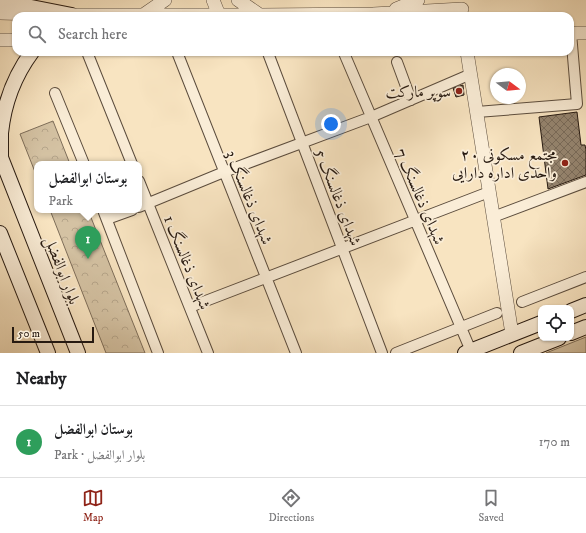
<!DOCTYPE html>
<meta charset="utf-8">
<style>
body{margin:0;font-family:"IM FELL DW Pica",Amiri,serif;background:#f2f2f2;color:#202124}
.controls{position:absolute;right:12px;bottom:12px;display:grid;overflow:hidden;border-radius:8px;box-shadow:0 1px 3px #0004}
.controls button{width:36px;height:36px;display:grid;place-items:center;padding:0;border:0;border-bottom:1px solid #e0e0e0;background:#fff;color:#202124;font:20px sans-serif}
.compass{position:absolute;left:490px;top:68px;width:36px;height:36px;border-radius:50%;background:#fff;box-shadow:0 1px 3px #0004;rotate:106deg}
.scale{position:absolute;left:12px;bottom:10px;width:82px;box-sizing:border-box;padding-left:4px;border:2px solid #271a11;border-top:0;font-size:11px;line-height:14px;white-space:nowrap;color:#271a11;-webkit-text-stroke:3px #faedd7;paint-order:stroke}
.you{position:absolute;left:331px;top:124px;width:14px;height:14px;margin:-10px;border:3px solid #fff;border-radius:50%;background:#1a73e8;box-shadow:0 0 0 6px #1a73e833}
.badge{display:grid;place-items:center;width:26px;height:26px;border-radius:50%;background:#8f2418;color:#fff;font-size:13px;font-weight:700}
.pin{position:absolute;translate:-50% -33px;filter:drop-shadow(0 1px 2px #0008)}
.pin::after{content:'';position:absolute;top:21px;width:14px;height:12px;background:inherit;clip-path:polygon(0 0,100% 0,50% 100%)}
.popup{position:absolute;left:34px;top:161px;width:108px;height:52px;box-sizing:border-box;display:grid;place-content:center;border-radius:8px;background:#fff;filter:drop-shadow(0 1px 3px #0005);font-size:13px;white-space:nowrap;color:#757577}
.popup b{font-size:15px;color:#202124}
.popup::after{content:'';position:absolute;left:50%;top:100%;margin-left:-8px;border:8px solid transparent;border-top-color:#fff}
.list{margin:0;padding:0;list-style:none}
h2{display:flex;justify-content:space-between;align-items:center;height:52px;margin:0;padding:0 16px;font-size:17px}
h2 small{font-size:13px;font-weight:400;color:#757577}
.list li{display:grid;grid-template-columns:26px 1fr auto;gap:12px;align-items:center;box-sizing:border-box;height:72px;padding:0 16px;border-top:1px solid #e0e0e0}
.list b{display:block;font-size:15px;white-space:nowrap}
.list p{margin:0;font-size:13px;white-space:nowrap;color:#757577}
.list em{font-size:13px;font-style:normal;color:#757577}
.icon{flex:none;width:22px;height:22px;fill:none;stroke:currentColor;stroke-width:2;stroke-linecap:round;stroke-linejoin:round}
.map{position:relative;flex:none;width:586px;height:353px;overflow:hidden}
.search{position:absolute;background:#fff;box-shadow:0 1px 3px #0004;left:12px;right:12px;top:12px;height:44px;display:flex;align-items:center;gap:10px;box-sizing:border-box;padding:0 14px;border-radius:12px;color:#757577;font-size:15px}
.sheet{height:124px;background:#fff}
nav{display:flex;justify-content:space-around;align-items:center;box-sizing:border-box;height:56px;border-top:1px solid #e0e0e0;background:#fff;font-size:11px;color:#757577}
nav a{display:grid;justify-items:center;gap:2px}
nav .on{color:#8f2418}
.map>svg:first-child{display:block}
</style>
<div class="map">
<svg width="586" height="353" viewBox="0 0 586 353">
<defs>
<pattern id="park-crowns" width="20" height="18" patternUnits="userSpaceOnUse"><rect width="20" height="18" fill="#d4c2a3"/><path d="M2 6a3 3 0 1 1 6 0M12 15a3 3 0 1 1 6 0" fill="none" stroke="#b6a68b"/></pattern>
<pattern id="building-cross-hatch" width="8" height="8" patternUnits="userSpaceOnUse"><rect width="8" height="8" fill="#94836d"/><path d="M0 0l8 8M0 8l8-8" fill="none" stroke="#796a58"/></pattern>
</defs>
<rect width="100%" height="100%" fill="#f8e4c1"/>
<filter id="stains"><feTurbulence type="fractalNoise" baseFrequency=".005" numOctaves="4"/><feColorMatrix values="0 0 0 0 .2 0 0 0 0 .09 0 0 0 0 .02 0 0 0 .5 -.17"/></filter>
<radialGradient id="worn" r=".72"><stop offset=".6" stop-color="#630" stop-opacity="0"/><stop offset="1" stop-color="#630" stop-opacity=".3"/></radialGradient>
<path fill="#d4c2a3" stroke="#7e6e5a" d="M586,337V353H546Z"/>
<path fill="url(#park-crowns)" stroke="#7e6e5a" d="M53,121L70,164H37V177L20,134Z
M50,210H88L145,353H106Z"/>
<path fill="url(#building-cross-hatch)" stroke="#271a11" d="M463,85L464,95L456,97L453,88Z
M577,112L581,145H585L586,150V175L548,189L539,117Z"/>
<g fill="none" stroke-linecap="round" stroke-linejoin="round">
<defs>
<path id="minor" d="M87,52L132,164
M177,52L296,353
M268,53L382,353
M344,53L471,351
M397,62L411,100
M55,93L84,164
M477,112L577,104L571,33
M139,181L208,353
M139,207L224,172L371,117L471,74
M103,210L158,353
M493,217L586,182
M107,219L132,210
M522,302L586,277
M190,307L489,192
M396,353L497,313"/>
<path id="tertiary" d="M213,0L219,15
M238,0L260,15
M396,9L418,0
M0,13L72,15H260L373,14L462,9
M143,15L165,0
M570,33H586
M0,40H16
M467,52L512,334"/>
<path id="secondary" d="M0,1L72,15
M0,155L78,353
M1,158C1,149 1,141 1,133C4,104 15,75 32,52
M0,233L48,353
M571,311L586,305
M571,333L586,327
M465,353L541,323
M521,353L559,338"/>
</defs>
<use href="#minor" stroke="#5b4c3d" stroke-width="12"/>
<use href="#tertiary" stroke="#5b4c3d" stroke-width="14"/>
<use href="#secondary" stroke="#271a11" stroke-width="16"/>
<use href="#minor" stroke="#faedd7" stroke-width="10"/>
<use href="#tertiary" stroke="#faedd7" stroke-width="13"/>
<use href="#secondary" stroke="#faedd7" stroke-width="14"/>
</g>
<g fill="#8f2418" stroke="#faedd7" stroke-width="1.5">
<circle cx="459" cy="91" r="4"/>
<circle cx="565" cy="163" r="4"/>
</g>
<g text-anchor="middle" stroke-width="3.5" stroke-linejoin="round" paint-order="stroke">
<g font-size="16" fill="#271a11" stroke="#faedd7" text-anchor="end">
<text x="451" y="97">سوپر مارکت</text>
<text x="557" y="160">مجتمع مسکونی ۲۰<tspan x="557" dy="18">واحدی اداره دارایی</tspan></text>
</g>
<g font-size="16" fill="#271a11" stroke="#faedd7">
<text transform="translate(421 196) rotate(67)" y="6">شهدای ذغالسنگ 7</text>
<text transform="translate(250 197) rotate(68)" y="6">شهدای ذغالسنگ 3</text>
<text transform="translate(339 197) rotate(69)" y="6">شهدای ذغالسنگ 5</text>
<text transform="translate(188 262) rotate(68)" y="6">شهدای ذغالسنگ 1</text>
<text transform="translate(63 270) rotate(69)" y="6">بلوار ابوالفضل</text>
</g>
</g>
<rect width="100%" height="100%" filter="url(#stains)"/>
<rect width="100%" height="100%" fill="url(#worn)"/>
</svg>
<div class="controls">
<button><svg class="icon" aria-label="locate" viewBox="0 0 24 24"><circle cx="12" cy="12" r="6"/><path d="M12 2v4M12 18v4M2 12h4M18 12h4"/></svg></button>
</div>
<svg class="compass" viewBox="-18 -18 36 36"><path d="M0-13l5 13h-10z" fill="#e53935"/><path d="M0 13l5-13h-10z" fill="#757577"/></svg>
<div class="scale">50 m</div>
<div class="you"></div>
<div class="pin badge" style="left:88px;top:259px;background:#2e9e5b">1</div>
<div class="popup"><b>بوستان ابوالفضل</b>Park</div>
<div class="search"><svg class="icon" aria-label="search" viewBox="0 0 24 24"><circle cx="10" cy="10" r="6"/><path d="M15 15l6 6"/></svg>Search here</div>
</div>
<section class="sheet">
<h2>Nearby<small></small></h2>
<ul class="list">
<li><span class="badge" style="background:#2e9e5b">1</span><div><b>بوستان ابوالفضل</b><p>Park · بلوار ابوالفضل</p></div><em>170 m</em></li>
</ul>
</section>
<nav>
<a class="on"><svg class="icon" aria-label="map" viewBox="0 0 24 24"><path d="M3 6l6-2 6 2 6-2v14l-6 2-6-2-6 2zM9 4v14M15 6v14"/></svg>Map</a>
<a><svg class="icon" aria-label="directions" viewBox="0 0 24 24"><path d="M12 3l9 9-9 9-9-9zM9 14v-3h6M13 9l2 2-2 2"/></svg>Directions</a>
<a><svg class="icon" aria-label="saved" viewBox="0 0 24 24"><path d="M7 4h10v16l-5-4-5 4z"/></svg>Saved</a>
</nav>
